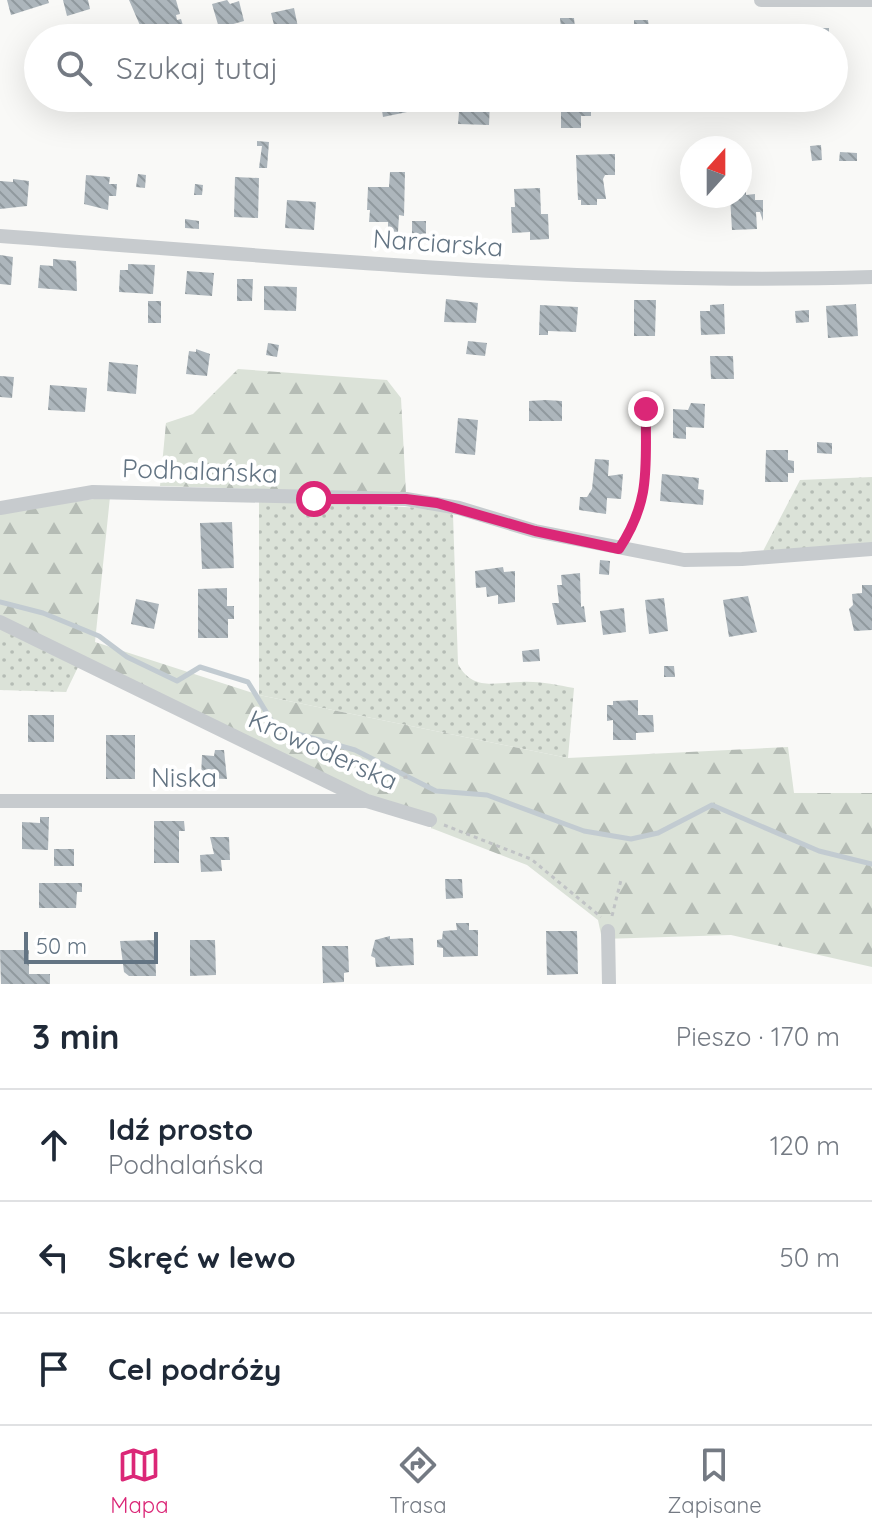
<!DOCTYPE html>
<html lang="pl">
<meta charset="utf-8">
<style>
body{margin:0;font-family:Quicksand,sans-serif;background:#f2f2f3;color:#1f2937}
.compass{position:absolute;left:680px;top:136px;width:72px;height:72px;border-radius:50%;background:#fff;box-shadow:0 8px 32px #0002;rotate:21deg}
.scale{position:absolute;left:24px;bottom:20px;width:134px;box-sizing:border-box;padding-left:8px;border:4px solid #637483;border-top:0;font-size:22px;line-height:28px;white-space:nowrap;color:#637483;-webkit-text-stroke:6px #fff;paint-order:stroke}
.stop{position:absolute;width:24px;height:24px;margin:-18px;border:6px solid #db2777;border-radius:50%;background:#fff}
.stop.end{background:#db2777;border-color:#fff;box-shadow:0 2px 8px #0008}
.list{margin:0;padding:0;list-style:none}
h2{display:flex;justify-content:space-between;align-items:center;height:104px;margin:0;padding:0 32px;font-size:34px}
h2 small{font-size:26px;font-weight:400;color:#747a83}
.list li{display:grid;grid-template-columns:52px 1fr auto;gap:24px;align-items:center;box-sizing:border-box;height:112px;padding:0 32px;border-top:2px solid #e0e1e3}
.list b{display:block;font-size:30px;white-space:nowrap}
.list p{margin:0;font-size:26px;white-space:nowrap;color:#747a83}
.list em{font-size:26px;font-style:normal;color:#747a83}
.icon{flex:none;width:44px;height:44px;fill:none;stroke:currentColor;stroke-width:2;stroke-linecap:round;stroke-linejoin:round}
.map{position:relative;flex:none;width:872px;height:984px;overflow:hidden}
.search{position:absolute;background:#fff;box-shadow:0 8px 32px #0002;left:24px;right:24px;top:24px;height:88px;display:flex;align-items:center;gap:20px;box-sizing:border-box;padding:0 28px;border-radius:44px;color:#747a83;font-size:30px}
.sheet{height:440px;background:#fff}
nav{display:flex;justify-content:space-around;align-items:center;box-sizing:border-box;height:112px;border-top:2px solid #e0e1e3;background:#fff;font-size:22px;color:#747a83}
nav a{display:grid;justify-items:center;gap:4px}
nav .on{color:#db2777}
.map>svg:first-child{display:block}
</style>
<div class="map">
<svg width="872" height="984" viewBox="0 0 872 984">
<defs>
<pattern id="grass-dots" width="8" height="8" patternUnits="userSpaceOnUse" patternTransform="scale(2)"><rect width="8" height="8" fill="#dbe2d8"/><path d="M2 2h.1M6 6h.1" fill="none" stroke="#b5bcb5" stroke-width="1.8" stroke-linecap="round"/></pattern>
<pattern id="forest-firs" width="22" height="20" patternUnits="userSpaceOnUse" patternTransform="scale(2)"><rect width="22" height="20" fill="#dbe2d8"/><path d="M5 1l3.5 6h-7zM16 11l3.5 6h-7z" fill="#b5bcb5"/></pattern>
<pattern id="building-back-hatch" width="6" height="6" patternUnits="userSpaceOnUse" patternTransform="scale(2)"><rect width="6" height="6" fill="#adb6bc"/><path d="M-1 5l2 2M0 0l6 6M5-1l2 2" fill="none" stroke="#90999e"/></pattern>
</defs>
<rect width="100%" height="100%" fill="#f9f9f7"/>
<path fill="url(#grass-dots)" d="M872,477V546L762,553L800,480Z
M259,500L446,509L453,515L458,664C473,692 496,682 521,682C539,681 556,685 574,688L568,758L259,695Z
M0,627L79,665L66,692L0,690Z"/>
<path fill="url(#forest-firs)" d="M238,369L387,380L401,398L406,494L160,486L166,423L193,414Z
M110,497L95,642L259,695L568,758L788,747L794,793H872V967L731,935L602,939L598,920L527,865L431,828L434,816L367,797L0,618V511Z"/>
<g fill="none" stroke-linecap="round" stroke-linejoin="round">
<path stroke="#c2cbd1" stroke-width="5" d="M0,602L43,613L99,636L127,657L177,681L200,667L248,682L276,728L355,750L436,791L487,795L584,831L631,839L658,833L712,805L819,851L872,864"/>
</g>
<path fill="url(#building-back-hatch)" d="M7,0H48L49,3L11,15Z
M63,0H88L90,9L67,16Z
M129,0H176L180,14L176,15L177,20L181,19L185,32L165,38L161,24L142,30Z
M227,0L230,4L239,1L244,21L219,28L212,4Z
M294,8L299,32L277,37L271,13Z
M560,18H574L576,38H562Z
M634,20H648L649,28H656V38H626L627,27L634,28Z
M797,28H829V38H797Z
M699,29L745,32V38H699Z
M380,98H409L412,111L383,117Z
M561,98H591V116H581V128H561Z
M460,100L490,101L489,125L458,124Z
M257,141L269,142L267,168H259L262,146H257Z
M821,145L822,160L812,161L810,146Z
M840,152L857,153V161H839Z
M615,154V175H605L603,179L606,199H597V205H581V200H578L576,155Z
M390,172H405L404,216L399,215L398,232L388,231V222H369L370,210H367L368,187H389Z
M138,174L146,175L145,188L136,187Z
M86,175L110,177L109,184H117L116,196H109L108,210L84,204Z
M235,177L259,178L258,218L234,217Z
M13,179L29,181L27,206L0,209V181L13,182Z
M195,184L203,185L202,195H194Z
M740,184H746V195L755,194V200H763V221L760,212H756L757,229L732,230L730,196H740Z
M540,188L541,214H548L549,239L530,240V232L512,233L511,207H515L514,189Z
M287,200L316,202L314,230L285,228Z
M185,219L199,221V229L185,228Z
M412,221H426V241L412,240Z
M0,255L13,257L11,285L0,284Z
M53,259L76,261L77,291L38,288L40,265L53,266Z
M128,264L155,265L153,294L119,292L120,270H128Z
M187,271L214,273L212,296L185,294Z
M237,279H253L252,301H237Z
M264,286L297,287L296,311L264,310Z
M446,299L478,303L476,323L444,322Z
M634,300H656L655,336H634Z
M148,301H161V323H148Z
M724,304L725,334L701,335L700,311H710V305Z
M856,304L858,336L828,338L826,306Z
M540,305L578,307L576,332L548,331V335H539Z
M809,310V322L796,323L795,311Z
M468,341L487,343L485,356L466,354Z
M268,343L279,345L277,357L266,355Z
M196,349L210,354L207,376L186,374L189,351L196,352Z
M710,356H733L734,379H711Z
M109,362L138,365L136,394L107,391Z
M0,376L14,377L12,398L0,397Z
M50,385L87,388L85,412L48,410Z
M546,400L562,401V421H529V401Z
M691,403L705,404L704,428L686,427V439L673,438V409L688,410Z
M458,418L478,420L475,455L455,453Z
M817,442L832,443V454L817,453Z
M766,450H788V460L794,461V473H788V482H765Z
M595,459L609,460L608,476L623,474L621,499L607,498L606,514L579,510L580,497H587L592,489Z
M662,474L699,478L698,489L704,490L703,505L660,501Z
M232,522L234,568L202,569L200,523Z
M600,560L610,561L609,575L599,574Z
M503,567L504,572L515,571V602L498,604V595L487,597L486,587L476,588L475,571Z
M580,573L581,607L584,606L586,622L557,625L552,603H559L557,585H562L561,575Z
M862,585H872V630L854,631L849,609L853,605L852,594L862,593Z
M227,588V606H234V619H228V638H198V589Z
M748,596L757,632L729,637L723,600Z
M664,598L668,631L649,634L645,600Z
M136,599L159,604L154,629L131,624Z
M624,608L626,632L603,635L600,611Z
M539,649L540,661L523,662L522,651Z
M664,666H674L675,677H664Z
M638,700V715H653L654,732L636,733V740H613V720L607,721V705H613V701Z
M28,715H54V742H28Z
M106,735H135V779H106Z
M215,750H224L227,779L201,778L202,755L214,756Z
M40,817H49L48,850L22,849V822L40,823Z
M154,821H184L185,831H179V863H154Z
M210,837H229L230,860H221L222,871L201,872L200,855L214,854Z
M54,849H74V866H54Z
M445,879H462L463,898L446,899Z
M39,883H82V892H77L76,908H39Z
M456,923H469V930H478V956L443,957V948L437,947V940L442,939L443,931L457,930Z
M546,931H577L578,974L547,975Z
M390,936V939L413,938L414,965L376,967L375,958L371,956L375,940Z
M155,940L156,976H129L124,972L120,941Z
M190,940H215L216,975L190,976Z
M322,946H348L349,972L344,973V982L323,983Z
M0,950H29V974H50V984H1Z"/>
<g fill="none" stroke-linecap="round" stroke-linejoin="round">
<path stroke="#c0c3c5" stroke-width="3" stroke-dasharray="4 4" stroke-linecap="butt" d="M383,789L396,779L411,776
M444,825L531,859L601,917
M612,916L621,880"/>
<path stroke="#c7cbce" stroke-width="7" d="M620,547C652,499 645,465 646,409"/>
<path stroke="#c7cbce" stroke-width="14" d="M761,0H872
M0,236C290,257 581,286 872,277
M0,508L93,492L406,499L459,508L535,531L684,560L742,559L872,549
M0,622L367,801L430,820
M0,801H364
M608,931L609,984"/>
</g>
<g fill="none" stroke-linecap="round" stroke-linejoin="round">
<path stroke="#db2777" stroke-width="10" d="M314,499H406L437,503L535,531L619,549C652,499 645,466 646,409"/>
</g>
<g text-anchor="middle" stroke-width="8" stroke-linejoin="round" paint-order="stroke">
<g font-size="26" fill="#637483" stroke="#fff">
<text transform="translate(438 243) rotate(4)" y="9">Narciarska</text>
<text transform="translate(200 471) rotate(2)" y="9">Podhalańska</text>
<text transform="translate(323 750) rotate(24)" y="9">Krowoderska</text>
<text x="184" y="787">Niska</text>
</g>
</g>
</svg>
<svg class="compass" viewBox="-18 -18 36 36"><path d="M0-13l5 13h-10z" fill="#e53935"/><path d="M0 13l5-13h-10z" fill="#747a83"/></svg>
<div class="scale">50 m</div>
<div class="stop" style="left:314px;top:499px"></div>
<div class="stop end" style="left:646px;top:409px"></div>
<div class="search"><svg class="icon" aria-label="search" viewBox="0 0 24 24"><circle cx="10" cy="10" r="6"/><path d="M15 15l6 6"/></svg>Szukaj tutaj</div>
</div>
<section class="sheet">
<h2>3 min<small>Pieszo · 170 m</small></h2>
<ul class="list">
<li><svg class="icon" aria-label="ahead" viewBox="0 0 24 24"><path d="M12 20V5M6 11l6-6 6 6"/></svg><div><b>Idź prosto</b><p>Podhalańska</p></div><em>120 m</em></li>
<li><svg class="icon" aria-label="left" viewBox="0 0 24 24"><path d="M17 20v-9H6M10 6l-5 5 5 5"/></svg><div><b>Skręć w lewo</b></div><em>50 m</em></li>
<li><svg class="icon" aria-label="arrive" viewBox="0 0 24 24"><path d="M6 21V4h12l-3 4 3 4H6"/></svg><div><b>Cel podróży</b></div></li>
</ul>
</section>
<nav>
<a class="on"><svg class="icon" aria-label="map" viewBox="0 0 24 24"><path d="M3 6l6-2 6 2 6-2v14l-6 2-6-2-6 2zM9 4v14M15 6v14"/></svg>Mapa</a>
<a><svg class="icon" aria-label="directions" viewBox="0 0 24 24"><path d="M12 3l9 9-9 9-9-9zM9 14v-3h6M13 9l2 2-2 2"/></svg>Trasa</a>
<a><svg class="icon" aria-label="saved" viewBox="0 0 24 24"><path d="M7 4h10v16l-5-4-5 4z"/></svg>Zapisane</a>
</nav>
